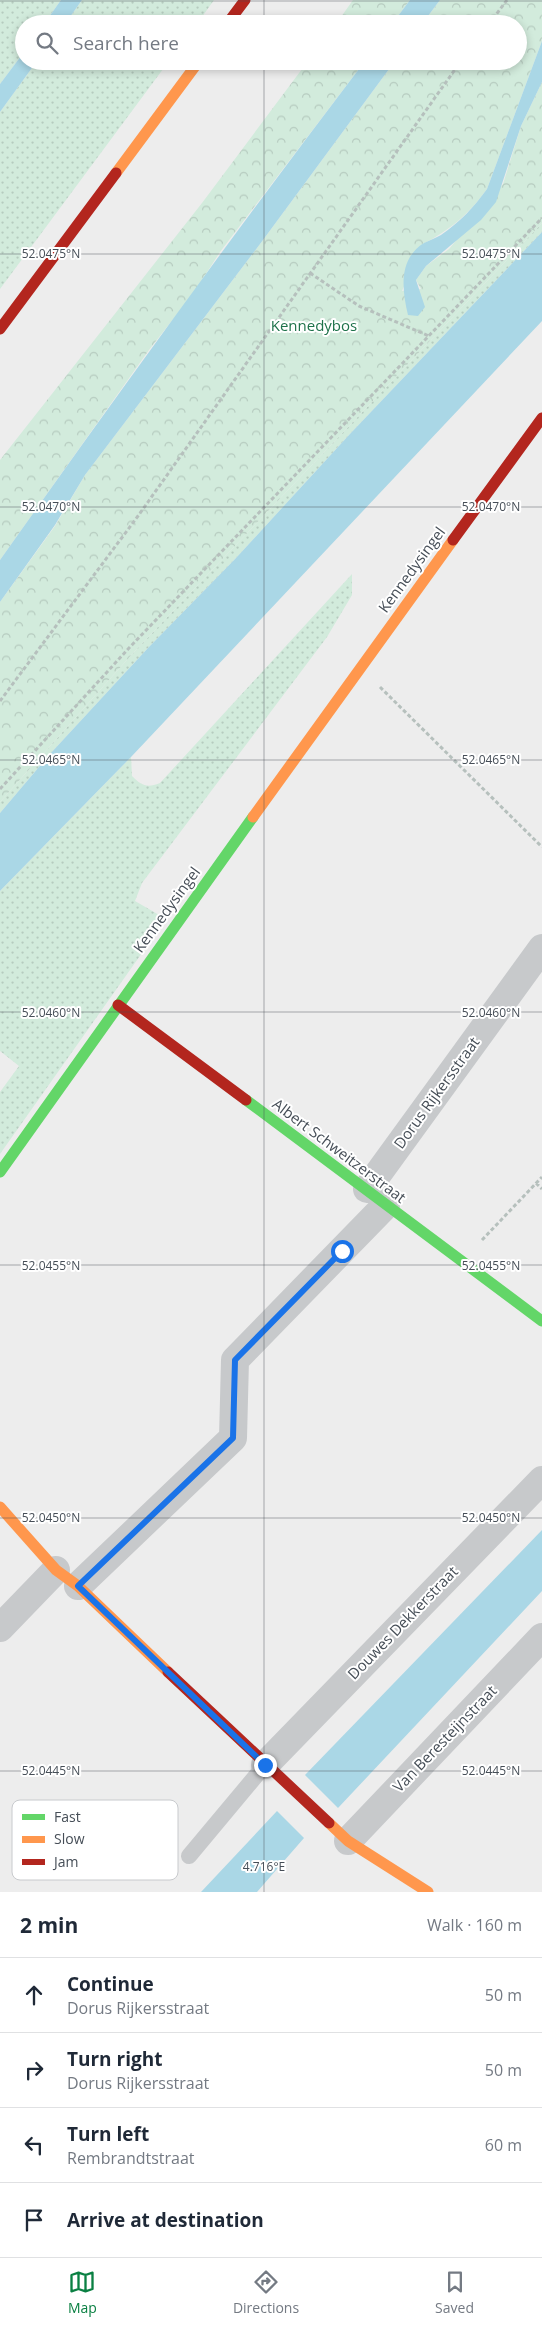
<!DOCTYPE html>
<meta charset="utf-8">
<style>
body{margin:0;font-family:"Open Sans",sans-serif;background:#f6f6f7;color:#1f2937}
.stop{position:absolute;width:15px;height:15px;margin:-11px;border:4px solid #1a73e8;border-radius:50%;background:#fff}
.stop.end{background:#1a73e8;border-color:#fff;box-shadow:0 1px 5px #0008}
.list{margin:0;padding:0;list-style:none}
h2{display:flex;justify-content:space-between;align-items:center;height:65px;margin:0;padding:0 20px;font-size:21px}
h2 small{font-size:16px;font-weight:400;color:#747a83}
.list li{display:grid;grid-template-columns:32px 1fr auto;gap:15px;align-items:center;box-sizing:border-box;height:75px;padding:0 20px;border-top:1px solid #e0e1e3}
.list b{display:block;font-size:19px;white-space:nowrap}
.list p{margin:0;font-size:16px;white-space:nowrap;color:#747a83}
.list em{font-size:16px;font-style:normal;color:#747a83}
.icon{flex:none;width:28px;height:28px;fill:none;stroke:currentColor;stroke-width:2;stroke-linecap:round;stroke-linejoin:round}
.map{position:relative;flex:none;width:542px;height:1892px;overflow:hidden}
.search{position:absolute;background:#fff;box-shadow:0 2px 8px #0003;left:15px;right:15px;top:15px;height:55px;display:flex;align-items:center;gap:12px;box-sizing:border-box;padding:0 18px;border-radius:28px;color:#747a83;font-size:19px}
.sheet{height:365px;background:#fff}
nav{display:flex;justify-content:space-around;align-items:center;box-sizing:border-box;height:70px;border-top:1px solid #e0e1e3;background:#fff;font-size:14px;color:#747a83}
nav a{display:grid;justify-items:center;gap:2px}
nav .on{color:#0b8043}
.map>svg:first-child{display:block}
</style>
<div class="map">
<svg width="542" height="1892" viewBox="0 0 542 1892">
<defs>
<pattern id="grass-dots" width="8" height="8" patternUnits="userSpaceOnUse" patternTransform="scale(1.25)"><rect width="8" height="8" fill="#d2ebdc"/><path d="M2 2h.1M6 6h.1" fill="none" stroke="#b6cbbf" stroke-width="1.8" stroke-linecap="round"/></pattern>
<pattern id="forest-crowns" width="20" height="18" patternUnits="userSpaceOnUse" patternTransform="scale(1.25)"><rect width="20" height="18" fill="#d2ebdc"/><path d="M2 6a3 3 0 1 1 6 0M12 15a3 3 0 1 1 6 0" fill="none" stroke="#b6cbbf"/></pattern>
</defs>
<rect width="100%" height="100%" fill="#ededed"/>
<path fill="url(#grass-dots)" d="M0,0H61L44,24H24V52L0,84Z
M82,0H214L197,24H65Z
M37,61H169L0,289V112Z
M542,223V232L349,435L236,558L148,648L50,754L0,813V802L134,652Z
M352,574V595L327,637L142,883L135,901L166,919L0,1154V1092L19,1066L0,1051V891L131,757L132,776C142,786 147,788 160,783Z"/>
<path fill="url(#forest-crowns)" d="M353,0H410L392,24H336Z
M440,0H542V41L487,189C469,214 450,230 423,244L402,291L421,289L416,280L426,266L449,249L503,184L521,126L542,82V223L134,652L0,802V602L55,526L85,475L263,240L395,61H518V24H422Z
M308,61H365L220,252L195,291L149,350L0,560V460L202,203Z"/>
<path fill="#aad7e6" d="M61,0H82L65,24H44Z
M410,0H440L422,24H392Z
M542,41V82L521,126L496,202L481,220L426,266L416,280L425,307L418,316L408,315C402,290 398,259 424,243C430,240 436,238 441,235C460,222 474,207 487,189Z
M24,52V61H37L0,112V84Z
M365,61H395L263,240L85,475L55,525L0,602V560C119,392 240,225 365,61Z
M542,232V321L131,757L0,891V813L50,754L148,648L236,558L349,435Z
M542,1530V1591L338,1808L305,1775Z
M277,1811L304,1838L257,1892H201Z"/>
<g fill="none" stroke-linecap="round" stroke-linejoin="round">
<path stroke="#b6c0bd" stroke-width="3" stroke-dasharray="4 2.5" stroke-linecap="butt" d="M489,24L507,0
M310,273L359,306L429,336
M380,687L542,847
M0,701L138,516L461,61
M0,789L129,648L542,218
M536,1183L542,1189
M482,1240L542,1177"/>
<path stroke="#c7c9cb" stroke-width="16" d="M189,1856L265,1765"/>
<path stroke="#c7c9cb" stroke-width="28" d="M367,1189L542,948
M78,1586L233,1438L235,1360L386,1205
M0,1628L56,1570
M265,1765L542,1480
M348,1841L542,1637"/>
<path stroke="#63d668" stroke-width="11" d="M246,1100L542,1321
M0,1172L253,817"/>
<path stroke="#ff974d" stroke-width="11" d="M116,173L199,61
M253,817L453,540
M0,1507L56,1570L78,1586L168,1672
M329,1823L348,1841L428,1892"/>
<path stroke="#b3261e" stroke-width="11" d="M227,24L245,0
M0,329L116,173
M453,540L542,418
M118,1005L246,1100
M168,1672L329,1823"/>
</g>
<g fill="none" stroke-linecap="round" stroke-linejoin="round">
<path stroke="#1a73e8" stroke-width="6" d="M265,1765L78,1586L233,1438L235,1360L342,1251"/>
</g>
<path fill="none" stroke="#464e57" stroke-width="1" stroke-opacity="0.45" d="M264,0V24M0,1H542M264,61V1892M0,254H542M0,507H542M0,760H542M0,1012H542M0,1265H542M0,1518H542M0,1771H542"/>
<g text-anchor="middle" stroke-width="4" stroke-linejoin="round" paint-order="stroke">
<g font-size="15" fill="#1e724a" stroke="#fff">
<text x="314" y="331">Kennedybos</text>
</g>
<g font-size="15" fill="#464e57" stroke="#fff">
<text transform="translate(412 570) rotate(-54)" y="5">Kennedysingel</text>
<text transform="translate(167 910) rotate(-54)" y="5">Kennedysingel</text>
<text transform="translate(437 1093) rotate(-54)" y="5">Dorus Rijkersstraat</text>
<text transform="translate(339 1151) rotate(37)" y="5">Albert Schweitzerstraat</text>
<text transform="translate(403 1623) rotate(-46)" y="5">Douwes Dekkerstraat</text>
<text transform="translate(445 1739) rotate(-46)" y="5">Van Beresteijnstraat</text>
</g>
</g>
<rect x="12" y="1800" width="166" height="80" rx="8" fill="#fff" stroke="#c8cacd" stroke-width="1"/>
<rect x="22" y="1814" width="23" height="6" fill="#63d668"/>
<rect x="22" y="1836" width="23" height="7" fill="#ff974d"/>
<rect x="22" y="1859" width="23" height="6" fill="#b3261e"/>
<g font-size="14" fill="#464e57">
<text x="54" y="1822">Fast</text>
<text x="54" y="1844">Slow</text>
<text x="54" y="1867">Jam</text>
</g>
<g font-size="12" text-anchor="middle" fill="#464e57" stroke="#fff" stroke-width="4" stroke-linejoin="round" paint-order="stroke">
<text x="51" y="258">52.0475°N</text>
<text x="491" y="258">52.0475°N</text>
<text x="51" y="511">52.0470°N</text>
<text x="491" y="511">52.0470°N</text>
<text x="51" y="764">52.0465°N</text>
<text x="491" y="764">52.0465°N</text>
<text x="51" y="1017">52.0460°N</text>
<text x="491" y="1017">52.0460°N</text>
<text x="51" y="1270">52.0455°N</text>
<text x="491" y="1270">52.0455°N</text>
<text x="51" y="1522">52.0450°N</text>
<text x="491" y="1522">52.0450°N</text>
<text x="51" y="1775">52.0445°N</text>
<text x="491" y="1775">52.0445°N</text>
<text x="264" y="1871">4.716°E</text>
</g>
</svg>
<div class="stop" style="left:342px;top:1251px"></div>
<div class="stop end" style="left:265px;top:1765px"></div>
<div class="search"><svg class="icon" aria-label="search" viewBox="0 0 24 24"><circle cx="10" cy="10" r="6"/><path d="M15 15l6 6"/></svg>Search here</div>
</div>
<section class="sheet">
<h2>2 min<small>Walk · 160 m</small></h2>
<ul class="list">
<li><svg class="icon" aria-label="ahead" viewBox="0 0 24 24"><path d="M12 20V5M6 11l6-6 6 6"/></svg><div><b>Continue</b><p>Dorus Rijkersstraat</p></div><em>50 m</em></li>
<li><svg class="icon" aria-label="right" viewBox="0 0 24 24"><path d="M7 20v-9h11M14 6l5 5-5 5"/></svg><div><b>Turn right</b><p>Dorus Rijkersstraat</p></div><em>50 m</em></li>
<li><svg class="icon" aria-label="left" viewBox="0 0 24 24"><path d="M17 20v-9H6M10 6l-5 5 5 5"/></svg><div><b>Turn left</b><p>Rembrandtstraat</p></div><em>60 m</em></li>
<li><svg class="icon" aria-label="arrive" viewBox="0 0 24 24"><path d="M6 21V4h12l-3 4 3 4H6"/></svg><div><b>Arrive at destination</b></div></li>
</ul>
</section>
<nav>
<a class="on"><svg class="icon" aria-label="map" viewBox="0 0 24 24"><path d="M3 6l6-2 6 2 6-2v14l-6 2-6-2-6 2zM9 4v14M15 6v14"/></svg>Map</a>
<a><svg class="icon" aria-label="directions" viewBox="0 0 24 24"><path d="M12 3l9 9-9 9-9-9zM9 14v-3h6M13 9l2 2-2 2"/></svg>Directions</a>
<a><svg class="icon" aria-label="saved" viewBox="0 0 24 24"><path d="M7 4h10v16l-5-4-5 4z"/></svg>Saved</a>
</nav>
